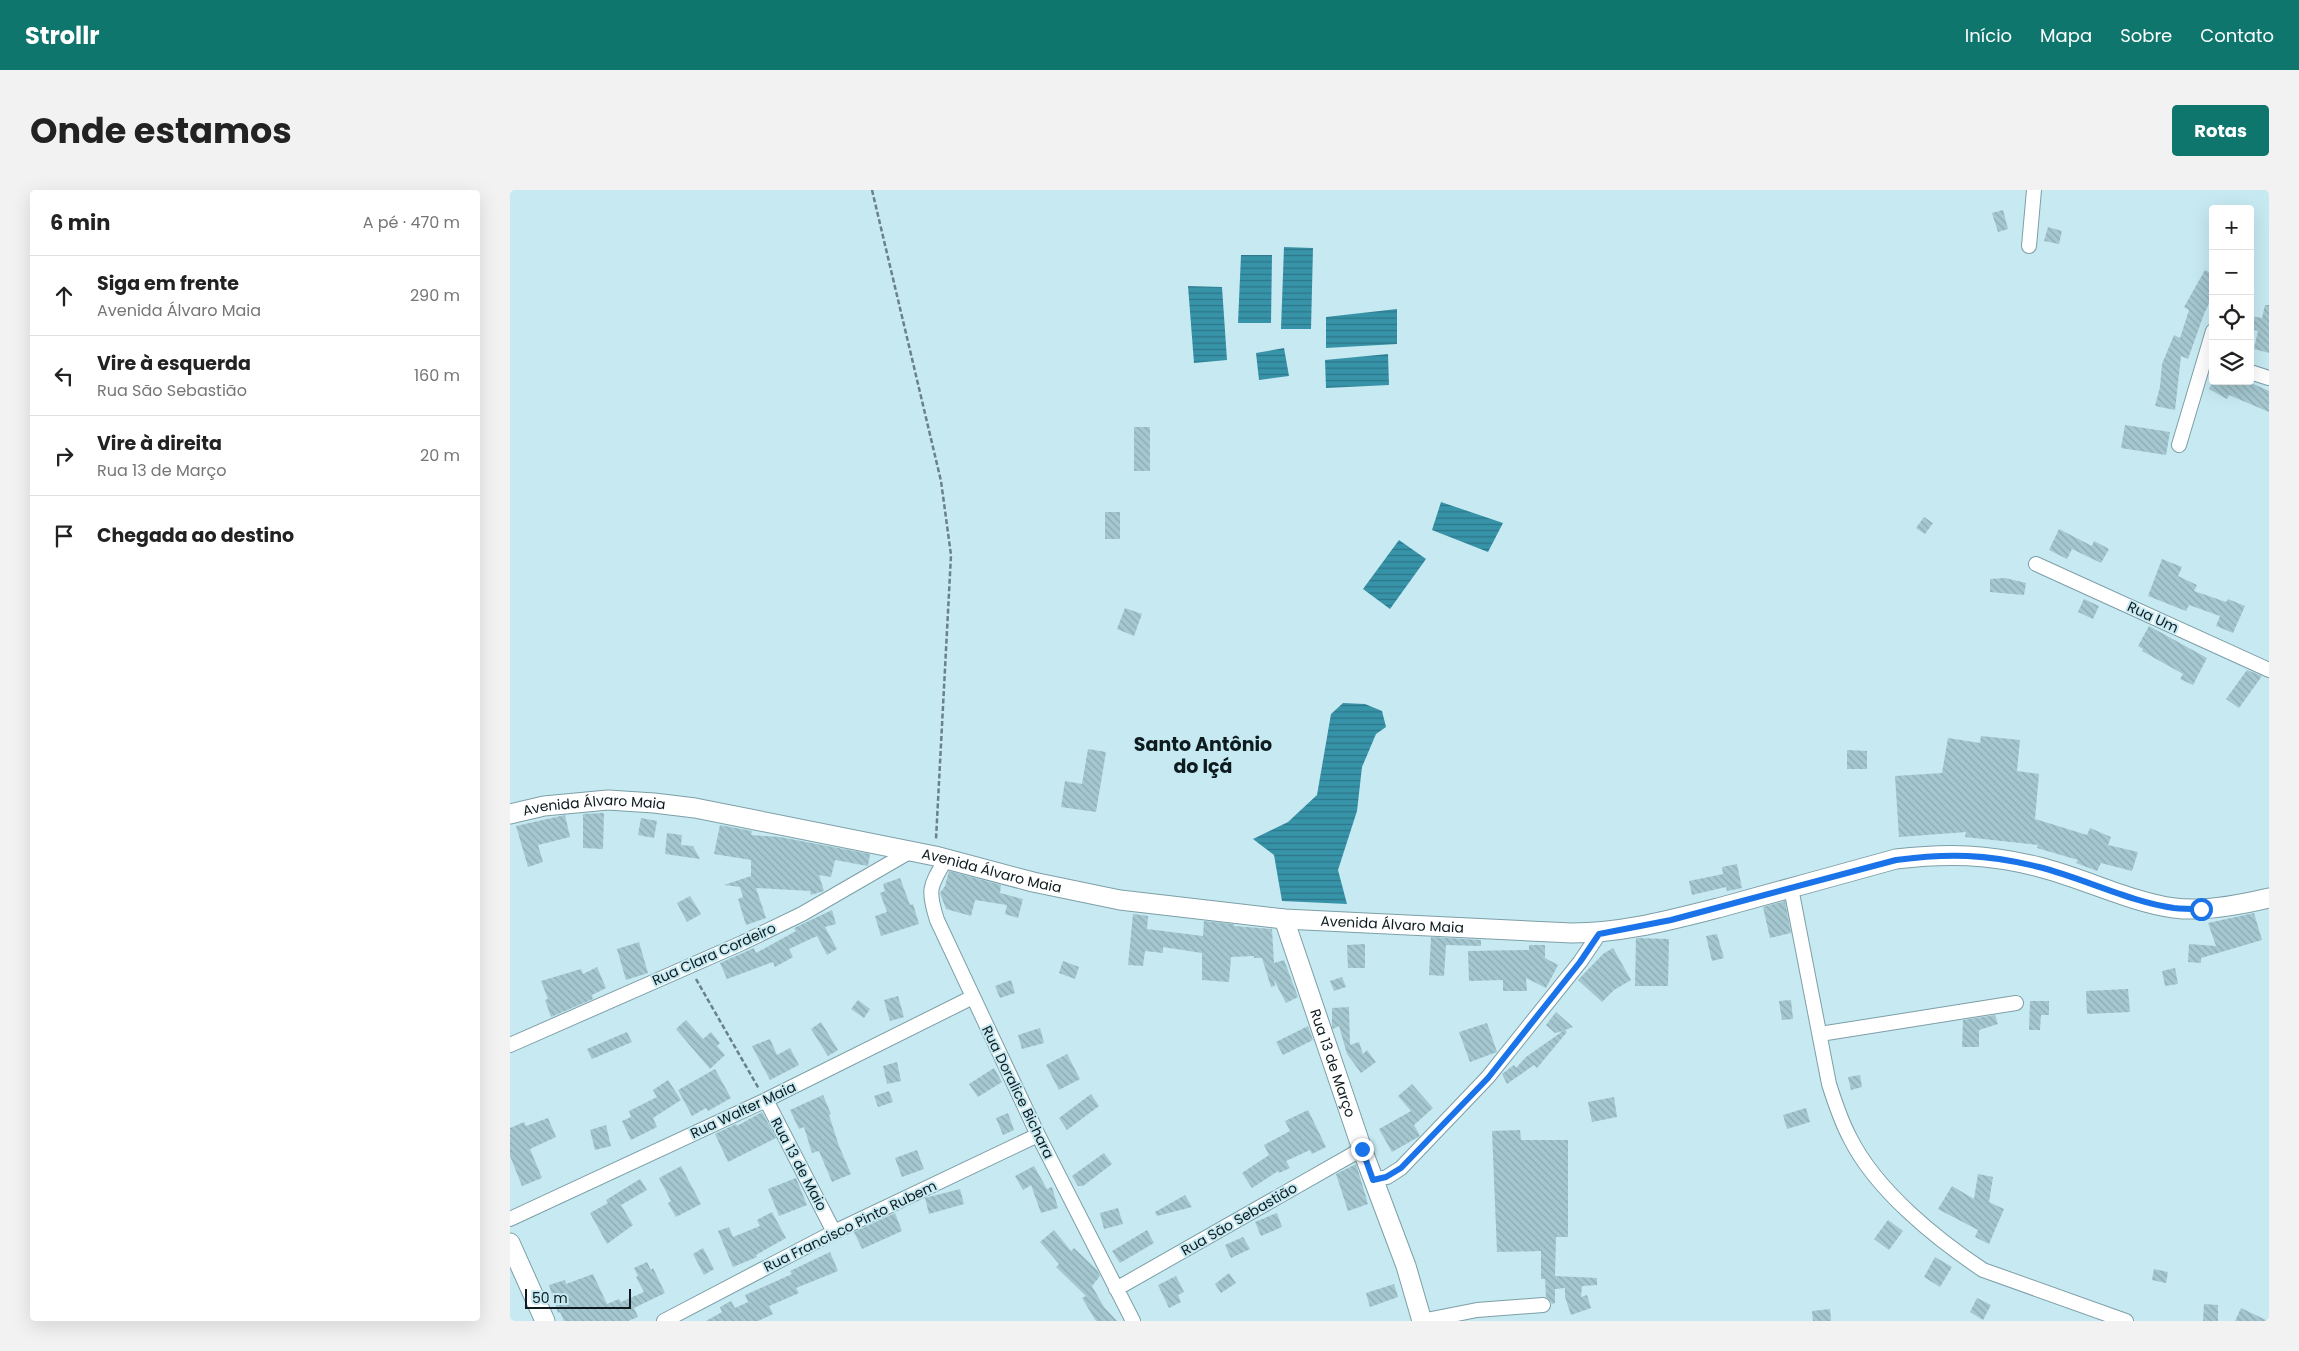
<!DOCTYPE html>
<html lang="pt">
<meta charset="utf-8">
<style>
body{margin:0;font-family:Poppins,sans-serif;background:#f2f2f2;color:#222}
.controls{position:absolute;right:15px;top:15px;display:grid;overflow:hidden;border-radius:5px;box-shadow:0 5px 20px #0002}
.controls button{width:45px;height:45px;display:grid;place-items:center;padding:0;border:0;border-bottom:1px solid #e0e0e0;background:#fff;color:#222;font:25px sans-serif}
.scale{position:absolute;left:15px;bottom:12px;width:106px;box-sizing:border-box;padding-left:5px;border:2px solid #0e1b1f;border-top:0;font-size:14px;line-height:18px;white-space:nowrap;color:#0e1b1f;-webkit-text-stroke:4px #c6e9f2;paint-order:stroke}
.stop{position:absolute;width:15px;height:15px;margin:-11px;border:4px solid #1a73e8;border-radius:50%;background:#fff}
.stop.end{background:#1a73e8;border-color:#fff;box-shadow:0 1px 5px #0008}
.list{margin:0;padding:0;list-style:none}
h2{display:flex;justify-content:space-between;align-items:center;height:65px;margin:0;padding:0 20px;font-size:21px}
h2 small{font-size:16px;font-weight:400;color:#767676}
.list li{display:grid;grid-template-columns:32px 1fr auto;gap:15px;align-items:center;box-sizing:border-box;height:80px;padding:0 20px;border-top:1px solid #e0e0e0}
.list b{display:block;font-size:19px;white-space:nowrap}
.list p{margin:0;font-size:16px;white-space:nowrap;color:#767676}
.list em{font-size:16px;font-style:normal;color:#767676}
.icon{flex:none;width:28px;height:28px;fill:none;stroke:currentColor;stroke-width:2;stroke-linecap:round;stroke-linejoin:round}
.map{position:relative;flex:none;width:1759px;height:1131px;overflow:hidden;border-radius:5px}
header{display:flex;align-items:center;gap:30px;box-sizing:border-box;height:70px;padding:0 25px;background:#0f766e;color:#fff}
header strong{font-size:24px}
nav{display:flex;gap:28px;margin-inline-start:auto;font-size:18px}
.intro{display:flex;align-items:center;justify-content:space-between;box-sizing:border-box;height:120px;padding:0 30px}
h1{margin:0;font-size:35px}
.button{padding:12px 22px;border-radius:5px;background:#0f766e;color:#fff;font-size:18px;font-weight:700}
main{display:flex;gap:30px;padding:0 30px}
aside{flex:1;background:#fff;border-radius:5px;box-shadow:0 5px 20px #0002}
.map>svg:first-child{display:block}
</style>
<header>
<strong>Strollr</strong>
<nav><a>Início</a><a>Mapa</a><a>Sobre</a><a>Contato</a></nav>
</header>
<div class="intro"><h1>Onde estamos</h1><a class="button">Rotas</a></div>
<main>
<aside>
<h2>6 min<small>A pé · 470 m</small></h2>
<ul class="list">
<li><svg class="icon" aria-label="ahead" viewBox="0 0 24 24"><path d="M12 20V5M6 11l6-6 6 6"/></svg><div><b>Siga em frente</b><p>Avenida Álvaro Maia</p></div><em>290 m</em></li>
<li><svg class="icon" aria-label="left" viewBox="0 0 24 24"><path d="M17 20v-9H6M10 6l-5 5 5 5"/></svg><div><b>Vire à esquerda</b><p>Rua São Sebastião</p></div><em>160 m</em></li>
<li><svg class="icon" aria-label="right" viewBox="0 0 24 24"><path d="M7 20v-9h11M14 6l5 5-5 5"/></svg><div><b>Vire à direita</b><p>Rua 13 de Março</p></div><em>20 m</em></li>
<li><svg class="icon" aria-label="arrive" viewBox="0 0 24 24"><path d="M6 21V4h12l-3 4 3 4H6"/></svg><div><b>Chegada ao destino</b></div></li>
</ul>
</aside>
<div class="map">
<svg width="1759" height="1131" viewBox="0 0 1759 1131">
<defs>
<pattern id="water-rules" width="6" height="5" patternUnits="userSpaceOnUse" patternTransform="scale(1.25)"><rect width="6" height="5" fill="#3793a8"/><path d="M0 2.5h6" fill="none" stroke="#2d7788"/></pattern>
<pattern id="building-back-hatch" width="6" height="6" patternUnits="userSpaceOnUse" patternTransform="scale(1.25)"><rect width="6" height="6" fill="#a4c7d0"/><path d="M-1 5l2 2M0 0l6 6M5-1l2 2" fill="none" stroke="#8caab2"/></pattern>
</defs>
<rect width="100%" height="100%" fill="#c6e9f2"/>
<path fill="url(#water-rules)" d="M774,57L803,58L801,139H771Z
M731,65H762L761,133H728Z
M678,96L712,97L717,170L684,173Z
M887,119V154L816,158V127Z
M774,158L779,186L749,190L746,163Z
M878,164L879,195L816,198L815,170Z
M931,312L993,333L978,362L922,340Z
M889,350L916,369L880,419L853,399Z
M833,513L855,514L872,521L876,537L866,544L852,577L847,621L828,680L837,714L772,711L764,665L743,649L778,632L807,605L821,524Z"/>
<path fill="url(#building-back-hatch)" d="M1493,20L1498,39L1488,42L1482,23Z
M1538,37L1552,41L1549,54L1534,51Z
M1695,80L1703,84V105L1694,124L1678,169L1671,166L1665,220L1645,216L1650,197L1652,174L1664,145L1670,148L1679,120L1674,117Z
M1755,115H1759V163L1744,159L1748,141L1740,139V126L1752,128Z
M1703,191H1737L1759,201V222L1719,205L1717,209L1699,199Z
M1615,235L1660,242L1656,265L1611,258Z
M624,237H640V281H624Z
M595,322H610V349H595Z
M1414,327L1423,333L1415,344L1406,338Z
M1549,339L1582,356L1584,351L1599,359L1591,373L1562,359L1557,369L1539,360Z
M1652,369L1672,377L1668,386L1687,395L1684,401L1716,412L1718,409L1735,416L1723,443L1706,436L1710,426L1679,415L1676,421L1638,406Z
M1495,388L1516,393L1514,405L1480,402V389Z
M1574,409L1589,416L1583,429L1568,422Z
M615,418L632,424L624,446L607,439Z
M1639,436L1697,468L1683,495L1670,489L1673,484L1632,461L1633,459L1628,456Z
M1737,480L1752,486L1729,518L1716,509Z
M1471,546L1510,550L1507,581L1529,584L1525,629L1577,645L1580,638L1601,647L1598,655L1628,662L1622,681L1591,673L1587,681L1566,673L1568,670L1527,658L1528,655L1455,647L1456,642L1389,647L1385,586L1432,583L1438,548L1470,553Z
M578,559L596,562L586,622L551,617L555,591L572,594Z
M1337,560L1357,561V579H1337Z
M94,623L93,659L73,658V624Z
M55,625L60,647L28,655L33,672L18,677L6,636Z
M131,628L147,631L144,648L128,645Z
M210,635L242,641L241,645L270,647L360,664L358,676L325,670L321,687L309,685L314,701L301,705L300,701L246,698L256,728L236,735L228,709L233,707L230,697L214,695L241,686V670L204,664Z
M157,643L172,645L171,655L183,656L190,669L155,664Z
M1227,674L1232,698L1217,701L1216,697L1182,705L1179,691L1213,684L1212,677Z
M439,681L491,695L490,703L513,709L508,728L495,724L497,715L465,710L461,726L436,719L430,703L435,696Z
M390,688L400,715L403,714L409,734L371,746L365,726L377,722L370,703L375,701L373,694Z
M180,706L191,724L177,732L167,713Z
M1275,711L1281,743L1260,748L1253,717Z
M322,720L326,734L315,737L327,759L317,765L307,746L279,759L283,767L265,777L263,772L217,789L210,773L244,758L246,763L286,741L284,738Z
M1744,723L1752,750L1691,768V773L1678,772L1679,754L1706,756L1698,733Z
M623,724L638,726L637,739L693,746L694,731L724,734V736L762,739L764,773L774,770L788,807L776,813L764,790L765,796L761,797L752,768H744V766L721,767L719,792L692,790V763L653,757V763L635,761L633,776L618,775Z
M1207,744L1214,768L1202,771L1196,746Z
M921,747L971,750V756L936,755L934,786L919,785Z
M1126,748L1159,749L1158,796H1125Z
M129,752L138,783L116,790L107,759Z
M855,754V778H838L837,755Z
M1019,755H1035V768L1048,775L1036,798L1016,788L1017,801H993V790L959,791L958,761L1019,760Z
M1103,758L1121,790L1104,800L1092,812L1068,790L1093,764Z
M553,771L569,777L565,789L549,783Z
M87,777L96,798L82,805L83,809L41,827L35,810L38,809L31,791L71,779L73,784Z
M1665,778L1668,794L1655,796L1652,781Z
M832,787L836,797L824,801L820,791Z
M501,790L505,803L490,808L485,796Z
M1618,799L1620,822L1577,824L1576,801Z
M388,806L394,827L380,831L374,810Z
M348,810L360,819L354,828L341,819Z
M1281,810L1283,829L1272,830L1269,811Z
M1520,811H1539V825H1531L1530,840H1519Z
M839,817L840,855L849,852L853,864L857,860L866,872L851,883L837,864L829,836L823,839L822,837V818Z
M1046,822L1063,837L1055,840L1057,842L1027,878L1024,875L997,894L992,884L1004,875L1006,878L1016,867L1053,841L1045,843L1036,835Z
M1485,825L1488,834L1469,840V857H1452L1453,830Z
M176,830L193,849L201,842L210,853L207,856L215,865L200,879L166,839Z
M311,832L328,860L318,866L301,839Z
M977,833L987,862L960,872L949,842Z
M798,836L803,850L773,865L766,852Z
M530,838L534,853L512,859L508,845Z
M117,842L122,852L82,869L77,859Z
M260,849L267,865L280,858L289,875L260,890L242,856Z
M557,864L570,889L549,900L536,875Z
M387,872L391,891L377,894L373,876Z
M484,878L492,892L468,907L459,894Z
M205,879L221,908L198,921L196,918L182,926L168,900Z
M1350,885L1352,897L1341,900L1338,887Z
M158,890L171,910L143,928L147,937L121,950L112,931L121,927L119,921L147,907L143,900Z
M902,894L923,918L904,935L910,946L882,962L869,939L901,921L888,906Z
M379,901L383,912L368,917L364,906Z
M581,904L589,916L557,940L549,928Z
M313,905L321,924L319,925L329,956L341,984L322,992L309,961L302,963L294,937L289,939L280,920Z
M1104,907L1107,927L1082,932L1078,912Z
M1296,918L1300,932L1277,939L1273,925Z
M798,920L816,957L802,964L800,960L776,971L780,978L769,983L768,981L742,998L732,983L759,965L754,955L780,941L775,931Z
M252,922L266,948L218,972L205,944L226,934L227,936Z
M498,923L504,940L493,945L486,928Z
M38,928L46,947L20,959L32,988L12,996L0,966V938L14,932L16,936Z
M96,935L101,956L85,960L80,940Z
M1010,940L1011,950H1058V1047H1046L1045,1086L1087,1088V1095L1072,1096L1071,1107L1077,1105L1081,1118L1061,1125L1055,1107V1098L1045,1099V1113L1042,1114L1036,1107L1035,1089H1031V1061L987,1062L982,941Z
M407,960L414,979L392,987L385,968Z
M594,963L602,974L573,996H568L562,986Z
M846,974L858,1014L838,1021L826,984Z
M171,976L191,1014L166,1027L158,1013L161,1011L149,988Z
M524,976L537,999L542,997L548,1018L531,1023L521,995L513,1000L505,986Z
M1468,984L1483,987L1479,1012L1494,1019L1479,1054L1465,1047L1468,1040L1428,1019L1442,996L1464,1009Z
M286,988L297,1015L269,1026L258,999Z
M130,989L137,1000L111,1015L123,1035L97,1054L80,1023L98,1013L96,1010Z
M450,999L454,1014L419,1024L415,1008Z
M675,1005L682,1017L647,1026L645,1022Z
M608,1018L613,1034L594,1039L590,1023Z
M262,1022L276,1048L246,1065L247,1067L223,1077L208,1041L219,1037L223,1047L250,1036L247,1030Z
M385,1023L392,1041L352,1059L344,1042Z
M767,1023L772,1037L751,1046L745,1032Z
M1378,1030L1393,1041L1379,1060L1364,1049Z
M544,1040L561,1061L564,1058L587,1080L590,1086L582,1096L594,1117L607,1131H586L572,1108L576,1106L546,1077L549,1074L530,1052Z
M637,1040L644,1053L610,1073L602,1061Z
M733,1047L740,1059L721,1068L715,1055Z
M193,1058L204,1079L194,1085L183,1064Z
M320,1062L328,1081L286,1098L289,1103L259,1116L263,1124L248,1131H196L212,1122L210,1117L221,1111L225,1118L238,1112L235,1105L282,1084L280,1081Z
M1425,1067L1442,1077L1430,1097L1414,1087Z
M137,1072L141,1080L143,1078L155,1103L124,1118L128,1127L118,1131H54L50,1122L48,1123L39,1095L55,1090L56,1094L83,1084L97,1114L109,1109L111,1112L134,1102L126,1087L128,1086L124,1078Z
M1644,1079L1658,1082L1656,1093L1642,1090Z
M719,1083L726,1093L711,1103L705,1094Z
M666,1086L674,1102L668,1105L671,1112L659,1118L648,1095Z
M884,1094L888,1107L860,1117L856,1103Z
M1467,1108L1481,1115L1473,1130L1460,1122Z
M1694,1114L1708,1115V1131H1693Z
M1731,1118L1758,1131H1725Z
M1320,1119L1321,1131H1303L1302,1121Z"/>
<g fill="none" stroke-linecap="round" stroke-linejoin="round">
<defs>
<path id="street" d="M1519,56L1524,0
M1740,182L1759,188
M1669,255L1703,141
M1526,374L1759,480
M436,669C420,696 417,699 427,730L528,945L623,1131
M1281,698L1319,894C1325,913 1331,931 1340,948C1366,1000 1425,1048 1473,1080L1616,1131
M1310,844L1506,813
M0,855L232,753L292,724L401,661
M256,910L324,1042
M863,990L877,987L891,978L978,887L1070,772L1089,744
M0,1029L256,910L463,807
M606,1099L852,959
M154,1131L324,1042L528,945
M911,1131L967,1120L1033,1115"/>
<g id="secondary">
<path id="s1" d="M0,624L34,616L98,610L144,613L185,618L425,666L523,692L610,710L774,729L1062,743C1113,743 1160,730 1208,718C1268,702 1326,685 1386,669C1438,663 1478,664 1529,677C1573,688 1620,712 1664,718C1694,722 1730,715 1759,708"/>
<path id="s2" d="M774,729L852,959L896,1076L912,1131"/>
<path d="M0,1053L35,1131"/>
</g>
</defs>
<use href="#street" stroke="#7d9fa7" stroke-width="16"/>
<use href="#secondary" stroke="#7d9fa7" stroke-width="21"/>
<path stroke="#698187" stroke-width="2.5" stroke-dasharray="5 2.5" stroke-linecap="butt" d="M362,0L431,291L441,365L426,649
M186,789L249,899"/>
<use href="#street" stroke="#fff" stroke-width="14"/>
<use href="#secondary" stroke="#fff" stroke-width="19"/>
</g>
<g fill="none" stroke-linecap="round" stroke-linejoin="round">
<path stroke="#1a73e8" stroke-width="6" d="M852,959L863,990L876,987L891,978L978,888L1070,772L1089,744L1161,730L1386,670C1438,663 1477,664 1529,677C1573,688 1620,712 1664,718C1673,719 1682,719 1691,719"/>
</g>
<g text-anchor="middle" stroke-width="4" stroke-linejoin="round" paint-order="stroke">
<g font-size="14" fill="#0e1b1f" stroke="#c6e9f2">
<text transform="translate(1643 427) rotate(25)" y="5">Rua Um</text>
<text dy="5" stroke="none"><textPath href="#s1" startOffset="85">Avenida Álvaro Maia</textPath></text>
<text dy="5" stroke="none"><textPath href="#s1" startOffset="490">Avenida Álvaro Maia</textPath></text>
<text dy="5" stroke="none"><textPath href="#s1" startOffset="895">Avenida Álvaro Maia</textPath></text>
<text transform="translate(204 764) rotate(-24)" y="5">Rua Clara Cordeiro</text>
<text dy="5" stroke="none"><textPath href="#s2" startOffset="152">Rua 13 de Março</textPath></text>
<text transform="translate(508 902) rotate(64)" y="5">Rua Doralice Bichara</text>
<text transform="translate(233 920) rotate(-25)" y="5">Rua Walter Maia</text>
<text transform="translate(289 974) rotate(62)" y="5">Rua 13 de Maio</text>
<text transform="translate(729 1029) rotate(-30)" y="5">Rua São Sebastião</text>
<text transform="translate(340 1036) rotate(-26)" y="5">Rua Francisco Pinto Rubem</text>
</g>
<g font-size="19" font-weight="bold" fill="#0e1b1f" stroke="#c6e9f2">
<text x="693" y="561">Santo Antônio<tspan x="693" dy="22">do Içá</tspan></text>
</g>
</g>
</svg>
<div class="controls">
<button>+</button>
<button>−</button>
<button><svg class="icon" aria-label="locate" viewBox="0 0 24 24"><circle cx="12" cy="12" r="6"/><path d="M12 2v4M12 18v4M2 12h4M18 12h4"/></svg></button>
<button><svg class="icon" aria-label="layers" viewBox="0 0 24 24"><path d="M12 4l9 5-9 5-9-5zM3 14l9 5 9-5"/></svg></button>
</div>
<div class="scale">50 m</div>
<div class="stop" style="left:1691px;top:719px"></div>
<div class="stop end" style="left:852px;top:959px"></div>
</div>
</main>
